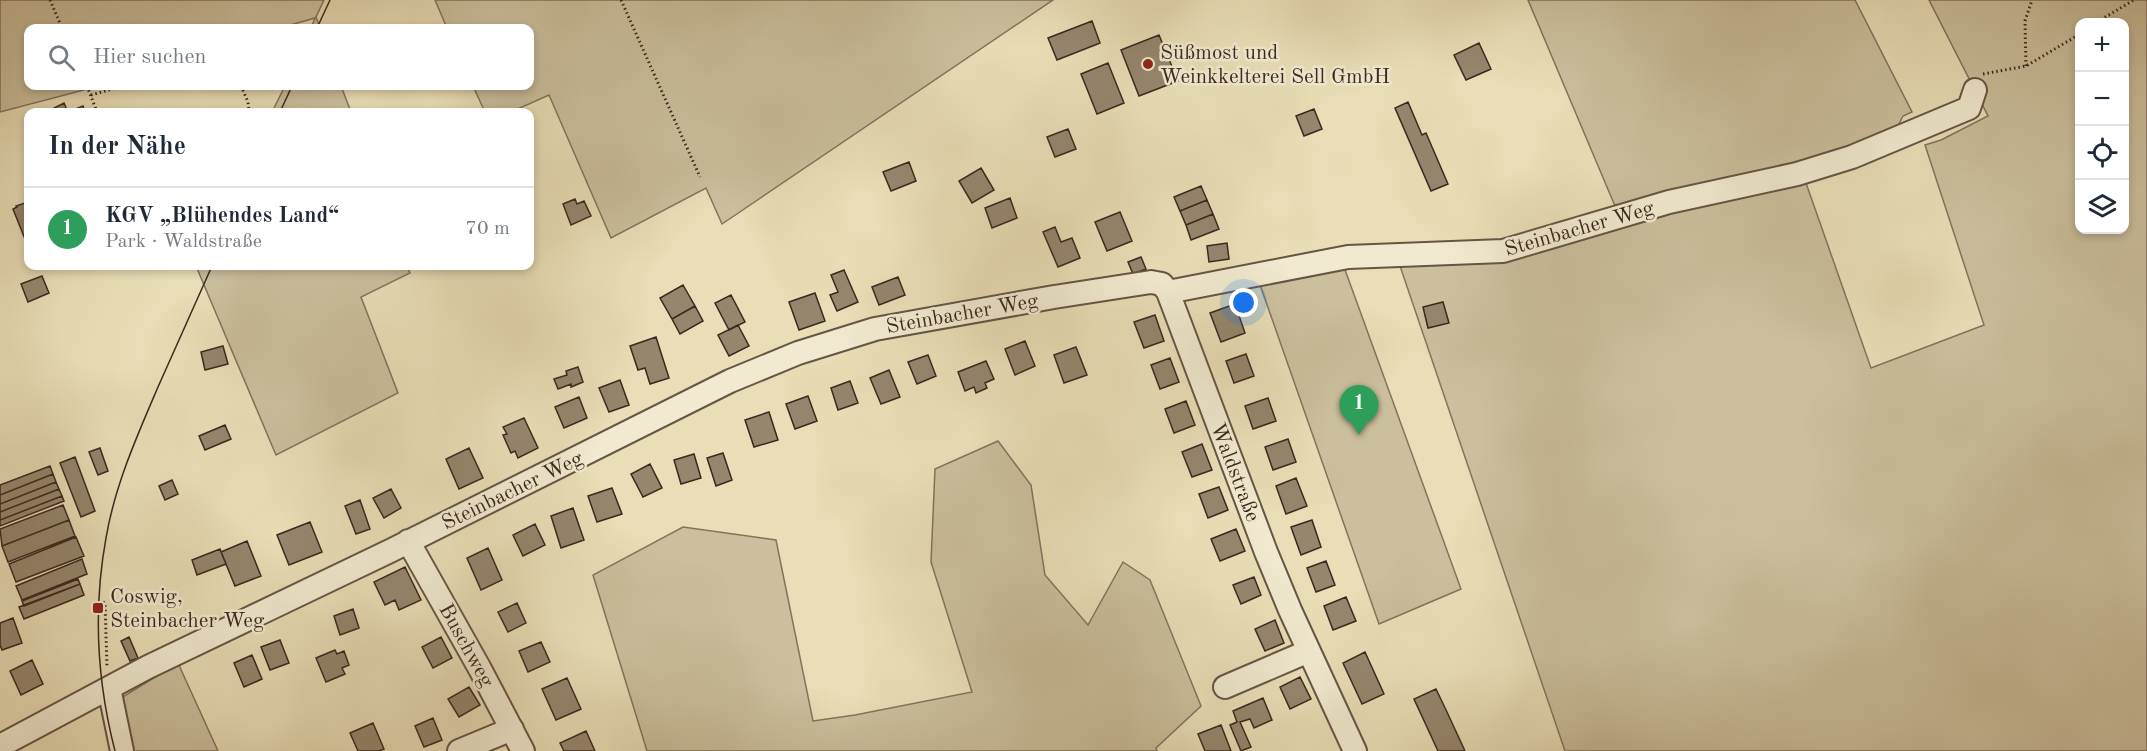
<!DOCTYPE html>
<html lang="de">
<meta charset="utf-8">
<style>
body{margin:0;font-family:"Old Standard TT",serif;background:#f6f6f7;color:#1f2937}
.controls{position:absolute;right:18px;top:18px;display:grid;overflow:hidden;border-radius:12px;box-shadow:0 3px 9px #0003}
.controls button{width:54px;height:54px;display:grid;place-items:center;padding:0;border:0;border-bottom:2px solid #e0e1e3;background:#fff;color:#1f2937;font:30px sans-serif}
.you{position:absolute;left:1244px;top:303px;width:21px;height:21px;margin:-15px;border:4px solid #fff;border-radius:50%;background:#1a73e8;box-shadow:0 0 0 9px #1a73e833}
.badge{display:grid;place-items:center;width:39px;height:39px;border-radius:50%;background:#8f2418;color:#fff;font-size:20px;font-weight:700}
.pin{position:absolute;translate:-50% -50px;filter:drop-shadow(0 2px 3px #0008)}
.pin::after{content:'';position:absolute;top:32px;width:21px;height:18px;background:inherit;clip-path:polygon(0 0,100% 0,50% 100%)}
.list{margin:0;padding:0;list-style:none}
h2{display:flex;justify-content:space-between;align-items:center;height:78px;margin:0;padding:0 24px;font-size:26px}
h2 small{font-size:20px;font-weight:400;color:#747a83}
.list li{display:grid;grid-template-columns:39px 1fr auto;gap:18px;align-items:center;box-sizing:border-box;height:84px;padding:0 24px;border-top:2px solid #e0e1e3}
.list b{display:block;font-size:22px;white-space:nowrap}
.list p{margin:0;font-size:20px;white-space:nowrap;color:#747a83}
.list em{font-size:20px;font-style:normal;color:#747a83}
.icon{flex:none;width:33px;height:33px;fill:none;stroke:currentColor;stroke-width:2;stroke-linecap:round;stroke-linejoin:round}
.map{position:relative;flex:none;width:2147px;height:751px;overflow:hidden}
.search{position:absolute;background:#fff;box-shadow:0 3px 9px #0003;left:24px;top:24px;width:510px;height:66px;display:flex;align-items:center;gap:15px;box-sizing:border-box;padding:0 21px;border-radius:12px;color:#747a83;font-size:22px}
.panel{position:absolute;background:#fff;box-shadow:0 3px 9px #0003;left:24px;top:108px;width:510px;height:162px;border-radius:12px}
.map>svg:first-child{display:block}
</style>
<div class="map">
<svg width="2147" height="751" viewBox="0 0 2147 751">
<rect width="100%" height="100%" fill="#e9deb7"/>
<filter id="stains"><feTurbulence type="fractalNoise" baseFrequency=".00333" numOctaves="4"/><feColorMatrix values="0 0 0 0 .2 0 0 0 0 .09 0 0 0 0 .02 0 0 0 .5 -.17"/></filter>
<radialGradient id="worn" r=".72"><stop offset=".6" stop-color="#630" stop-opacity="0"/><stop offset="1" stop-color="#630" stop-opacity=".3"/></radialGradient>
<path fill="#cbbf9d" stroke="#83735e" stroke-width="1.5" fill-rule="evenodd" d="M0,0H324L316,17L320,28H311L315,18L280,28H28V86H99L0,112Z
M435,0H1053L722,224L706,188L611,238L549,95L511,112H485L473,86H530V28H447Z
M1528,0H1855L1912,112L1903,116L1896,130L1800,166L1871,368L1984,325L1925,145L1941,140L1988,116L1929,0H2147V751H1565L1400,266L1520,255L1623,225ZM2080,22H2124V230H2080Z
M285,86H341L351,112H272Z
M196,266H407L410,273L361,297L398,393L276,455Z
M1344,267L1461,589L1379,624L1259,282Z
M998,441L1031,485L1045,575L1088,625L1123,562L1150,580L1201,706L1156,748L1157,751H647L593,575L683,527L776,540L813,721L855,715L972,692L931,562L935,469Z
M178,663L218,751H125L116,701Z"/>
<path fill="#95866e" stroke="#3b271e" stroke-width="1.5" d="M1092,21L1100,43L1057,60L1048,38Z
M1159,35L1178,81L1139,96L1121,50Z
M1479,43L1491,69L1466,80L1454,55Z
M1108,63L1124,103L1097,114L1081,74Z
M1408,102L1422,135L1426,133L1448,184L1431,191L1395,108Z
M64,103L68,112L83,106L85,112H56L54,108Z
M1314,109L1322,129L1304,136L1296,116Z
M1068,129L1076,149L1055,157L1047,137Z
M909,162L916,181L891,191L883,172Z
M981,168L994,190L972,203L959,181Z
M1201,186L1207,200L1180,211L1174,197Z
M1010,198L1017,218L992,228L985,208Z
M575,199L577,204L584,201L591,216L571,225L563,204Z
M1207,200L1213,214L1186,225L1180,211Z
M28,202V244H27L13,209L17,207L16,206Z
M1120,212L1132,241L1107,251L1095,222Z
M1213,214L1219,229L1191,240L1186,225Z
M1055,227L1061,242L1072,238L1080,258L1058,267L1043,232Z
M1227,243L1229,259L1209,262L1207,246Z
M1141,257L1146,269L1133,274L1128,262Z
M844,270L858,302L837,311L830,295L838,292L831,275Z
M42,276L49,293L28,302L21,284Z
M898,277L905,295L879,305L872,287Z
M683,285L695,306L672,319L660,298Z
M815,293L825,321L799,330L789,302Z
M731,295L745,322L729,330L715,303Z
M1443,302L1449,323L1428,328L1423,307Z
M1235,304L1245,333L1221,342L1210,313Z
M695,306L703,321L680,334L672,319Z
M1155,315L1164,341L1144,348L1134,322Z
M738,325L749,346L729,356L718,335Z
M656,337L669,378L650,384L645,368L638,370L630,346Z
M1025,341L1035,366L1015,375L1005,349Z
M223,346L228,364L205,370L201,352Z
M1076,347L1087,375L1064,383L1054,355Z
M1246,354L1254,376L1234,383L1226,361Z
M928,355L936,376L917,384L908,362Z
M1170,358L1179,382L1160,389L1151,365Z
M986,361L994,379L985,383L987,388L976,393L974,387L965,391L958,372Z
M578,367L583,382L571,387V384L558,389L554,379L567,375L566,371Z
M889,370L900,397L881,404L870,378Z
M620,380L629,405L609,412L599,388Z
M850,381L858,403L838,410L831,388Z
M808,396L817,421L795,429L786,404Z
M579,397L587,418L564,428L555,407Z
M1268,398L1276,421L1253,429L1245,406Z
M1186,401L1195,425L1174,433L1165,409Z
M769,412L778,440L754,447L745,420Z
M524,418L538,448L518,458L515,451L511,453L503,435L507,434L503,427Z
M225,425L231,439L205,450L199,436Z
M1288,439L1296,462L1273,470L1265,447Z
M1202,444L1212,470L1192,477L1182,452Z
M100,448L108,471L98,475L89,452Z
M469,448L483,478L459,489L446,459Z
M723,453L732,480L716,486L707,458Z
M694,454L701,478L681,484L674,460Z
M75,457L95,511L81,517L60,463Z
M650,464L662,488L643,497L631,474Z
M50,466L53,474L0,495V485Z
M53,474L56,482L0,504V495Z
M1296,478L1307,506L1286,514L1276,486Z
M172,480L178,494L165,500L159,486Z
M56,482L59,489L0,512V504Z
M1219,487L1228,510L1208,518L1199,494Z
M612,488L622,514L597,522L588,496Z
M59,489L62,496L0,520V512Z
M391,489L401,508L384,518L373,498Z
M62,496L64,501L0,526V520Z
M360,500L370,529L356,534L345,506Z
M63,505L69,520L2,546L0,529Z
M573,508L584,540L561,548L551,516Z
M69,520L75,536L8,562L2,546Z
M1312,520L1321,547L1301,555L1291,527Z
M310,522L322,552L289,565L277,535Z
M535,524L545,545L523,556L513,535Z
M1236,529L1245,551L1220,561L1211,539Z
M76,537L84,556L16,582L9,564Z
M247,541L261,576L235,586L221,552Z
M488,548L502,580L481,590L467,558Z
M220,549L226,564L197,575L192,560Z
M82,559L87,574L22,600L16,586Z
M1326,561L1335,585L1316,592L1307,568Z
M405,567L421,600L399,610L395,600L385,605L374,582Z
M1254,577L1261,595L1241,604L1233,585Z
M78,579L80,584L24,606L22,601Z
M80,584L84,595L24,619L19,607Z
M1346,597L1356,621L1333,630L1324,606Z
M517,603L526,623L508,632L498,612Z
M353,609L359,628L340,635L334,616Z
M13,618L22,643L2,650L0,645V623Z
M1275,620L1284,643L1265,651L1255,629Z
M129,637L138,658L130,661L121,641Z
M441,637L452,658L433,668L422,647Z
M280,640L289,663L270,670L261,647Z
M541,642L550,662L528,672L519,651Z
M335,650L337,654L344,651L349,665L342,668L345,674L326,682L316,658Z
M1365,652L1384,694L1362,704L1343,663Z
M252,655L262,679L244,687L234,663Z
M32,660L43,684L21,695L10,671Z
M1300,677L1311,699L1290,709L1280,687Z
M567,678L581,709L556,720L542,689Z
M469,687L480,705L459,717L448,699Z
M1436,689L1447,712L1465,751H1438L1414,699Z
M1263,698L1272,720L1254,728L1250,719L1240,722L1251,747L1241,751L1230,725L1237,722L1233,711Z
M433,718L442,740L424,747L415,726Z
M373,723L384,749L379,751H358L350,733Z
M1221,725L1231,751H1205L1198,734Z
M586,731L595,751H564L560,743Z"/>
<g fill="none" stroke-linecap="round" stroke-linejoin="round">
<defs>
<path id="minor" d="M1168,292L1348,257L1503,251L1669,202L1797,174L1852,157L1969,108L1975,90
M408,541L480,669L523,751
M1225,687L1309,651
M109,688L122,751
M0,746L148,667L390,551L730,381L798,353L875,329L1054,297L1151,282L1162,284L1168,292L1266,552L1290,610L1355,751
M459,751L512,729"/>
</defs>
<use href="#minor" stroke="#654" stroke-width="26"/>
<path stroke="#3b271e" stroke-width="3" stroke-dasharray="1.5 3" stroke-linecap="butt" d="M50,0L62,28
M621,0L700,177
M2097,22L2134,0
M2026,66L2025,21L2032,0
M1983,74L2026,66L2080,34
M87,86L97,112
M241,86L248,102L249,112
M91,95L123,86
M103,602L105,603L107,667"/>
<use href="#minor" stroke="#f1ead0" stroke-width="22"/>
<path stroke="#3b271e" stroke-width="1.5" d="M317,28L330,0
M280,112L292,86
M115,751C97,681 93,609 106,538C115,485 137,436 158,387C176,346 194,306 212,266"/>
</g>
<g fill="#8f2418" stroke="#f1ead0" stroke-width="2">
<circle cx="1148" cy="64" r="6"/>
<rect x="92" y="602" width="12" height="12" rx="3"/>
</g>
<g text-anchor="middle" stroke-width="5" stroke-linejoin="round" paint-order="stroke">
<g font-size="21" fill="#3b271e" stroke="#f1ead0" text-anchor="start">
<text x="1160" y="59">Süßmost und<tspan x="1160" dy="24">Weinkkelterei Sell GmbH</tspan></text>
<text x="110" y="603">Coswig,<tspan x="110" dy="24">Steinbacher Weg</tspan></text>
</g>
<g font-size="21" fill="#3b271e" stroke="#f1ead0">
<text transform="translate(1579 228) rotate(-16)" y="7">Steinbacher Weg</text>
<text transform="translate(962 313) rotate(-10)" y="7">Steinbacher Weg</text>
<text transform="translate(1236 472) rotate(69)" y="7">Waldstraße</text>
<text transform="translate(512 490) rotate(-26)" y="7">Steinbacher Weg</text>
<text transform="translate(467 645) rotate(61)" y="7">Buschweg</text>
</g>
</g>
<rect width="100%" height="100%" filter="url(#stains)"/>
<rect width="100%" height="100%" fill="url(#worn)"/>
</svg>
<div class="controls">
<button>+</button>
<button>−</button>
<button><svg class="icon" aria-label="locate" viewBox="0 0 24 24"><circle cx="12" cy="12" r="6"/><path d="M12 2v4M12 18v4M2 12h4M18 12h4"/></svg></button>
<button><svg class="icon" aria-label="layers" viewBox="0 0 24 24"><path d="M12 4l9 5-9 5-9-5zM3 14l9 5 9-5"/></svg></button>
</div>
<div class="you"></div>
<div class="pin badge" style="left:1359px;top:435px;background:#2e9e5b">1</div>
<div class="search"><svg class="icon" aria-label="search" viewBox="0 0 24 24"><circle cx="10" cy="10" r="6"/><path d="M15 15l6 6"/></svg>Hier suchen</div>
<section class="panel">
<h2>In der Nähe<small></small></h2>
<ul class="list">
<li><span class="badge" style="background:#2e9e5b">1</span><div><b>KGV „Blühendes Land“</b><p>Park · Waldstraße</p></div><em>70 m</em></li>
</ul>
</section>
</div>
